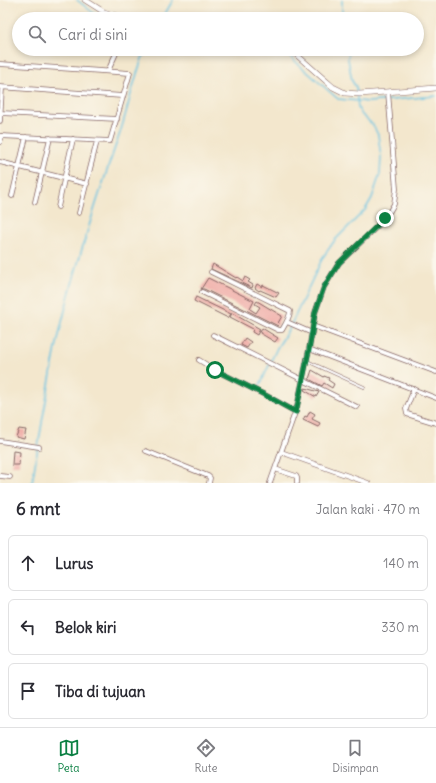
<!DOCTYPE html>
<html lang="id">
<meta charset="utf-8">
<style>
body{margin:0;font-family:Delius,sans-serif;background:#f7f7f7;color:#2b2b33}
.stop{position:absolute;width:12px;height:12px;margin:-9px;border:3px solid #0b8043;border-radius:50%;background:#fff}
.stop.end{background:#0b8043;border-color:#fff;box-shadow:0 1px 4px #0008}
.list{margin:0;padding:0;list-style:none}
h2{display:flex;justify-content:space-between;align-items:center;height:52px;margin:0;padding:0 16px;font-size:17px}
h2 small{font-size:13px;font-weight:400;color:#7c7c81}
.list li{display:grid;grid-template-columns:26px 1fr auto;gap:12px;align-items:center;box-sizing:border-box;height:56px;margin:0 8px 8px;padding:0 8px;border:1px solid #e1e1e2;border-radius:6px}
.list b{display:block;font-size:15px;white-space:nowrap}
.list em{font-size:13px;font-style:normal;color:#7c7c81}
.icon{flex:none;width:22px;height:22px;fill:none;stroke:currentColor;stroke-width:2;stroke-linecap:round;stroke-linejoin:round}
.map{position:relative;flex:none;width:436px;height:483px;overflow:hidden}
.search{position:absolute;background:#fff;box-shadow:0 2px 6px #0003;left:12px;right:12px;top:12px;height:44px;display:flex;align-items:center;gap:10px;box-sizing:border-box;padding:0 14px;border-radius:22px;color:#7c7c81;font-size:15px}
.sheet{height:244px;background:#fff}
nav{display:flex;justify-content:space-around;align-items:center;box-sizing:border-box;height:56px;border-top:1px solid #e1e1e2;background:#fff;font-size:11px;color:#7c7c81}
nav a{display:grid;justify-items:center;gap:2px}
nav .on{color:#0b8043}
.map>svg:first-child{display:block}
</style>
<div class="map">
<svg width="436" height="483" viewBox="0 0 436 483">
<rect width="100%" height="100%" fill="#fbf7ec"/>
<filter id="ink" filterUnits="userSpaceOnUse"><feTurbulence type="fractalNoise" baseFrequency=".025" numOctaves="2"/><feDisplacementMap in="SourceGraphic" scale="8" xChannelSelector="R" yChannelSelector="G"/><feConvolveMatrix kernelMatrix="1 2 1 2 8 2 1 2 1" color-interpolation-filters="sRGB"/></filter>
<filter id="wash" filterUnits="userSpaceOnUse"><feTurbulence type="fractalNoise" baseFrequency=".012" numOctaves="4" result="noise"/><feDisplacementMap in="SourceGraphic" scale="16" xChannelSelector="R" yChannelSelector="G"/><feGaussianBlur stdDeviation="0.9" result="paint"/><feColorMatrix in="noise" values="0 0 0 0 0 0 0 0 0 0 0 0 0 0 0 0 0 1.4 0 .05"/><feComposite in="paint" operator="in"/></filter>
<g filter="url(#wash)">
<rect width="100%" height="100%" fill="#f3e7cd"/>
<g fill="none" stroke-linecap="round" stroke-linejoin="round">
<path stroke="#64c2e2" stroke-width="1.5" d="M77,0L96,15L109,19
M342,0V11L345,19
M162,19L173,0
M279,49L288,55L338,99L369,102L436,96
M260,385L277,348L289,329L323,257L335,240L365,210L372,198L380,174L381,157L378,135L373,125L362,115L358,108L356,87L352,81L348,59L349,49
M32,483C39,438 47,393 56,348C72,275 95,204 120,133C129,105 134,76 146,49"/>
</g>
<g id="blocks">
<path fill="#efa6a1" d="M213,264L236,278L237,277L243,281L245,277L250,280L248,282L253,285L252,288L211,269Z
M208,278L254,301L250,309L256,313L260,307L255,304L257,301L282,316L278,323H279L278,326L204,289H201Z
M257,284L262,287L263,285L279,293L276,297L260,290L259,291L255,288Z
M196,297L231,314L228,318L194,301Z
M232,313L260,329L257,335L252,332L253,329L230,317Z
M262,328L278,338L275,342L260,333Z
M245,338L251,342L247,348L241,345Z
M312,370L324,377V376L329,378L328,380L334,384L332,388L324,383L322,386L309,379Z
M305,388L319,392L316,397L304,390Z
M310,411L315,414L312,419L320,423L318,427L303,420L305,416L307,417Z
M19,429L26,430L24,439L16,437Z
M13,451L20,452L19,465H12Z"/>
</g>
</g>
<g filter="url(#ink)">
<use href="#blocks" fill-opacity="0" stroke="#856564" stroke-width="1"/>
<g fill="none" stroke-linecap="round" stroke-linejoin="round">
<defs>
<path id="service" d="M307,361L364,387"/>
<path id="minor" d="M0,64L130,73L110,141L0,136
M108,71L118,49
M0,87L122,96
M1,113L117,119
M0,121L2,88
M0,142L2,136
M0,162L87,184
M12,196L26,137
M35,202L50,138
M58,207L73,139
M79,213L97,141
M202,292L278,330H282C285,325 290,317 290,311L211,272
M287,322L312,333
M313,326L436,372
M213,335L357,407
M309,349L436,398
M199,360L215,370L263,394L296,412
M414,389L406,409L407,414L436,423
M0,441L39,447
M146,451L208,476L210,478L209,483
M281,452L368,483
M275,469L296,476L297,478V483
M0,476L10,477
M270,483L297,407L309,349L315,313L324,287L339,263L385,219L394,204L396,189L388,92"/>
<path id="tertiary" d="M85,0L104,12L126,19
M290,49L325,80L333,87L345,93L360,94L436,88"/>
</defs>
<use href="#service" stroke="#856564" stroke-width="3.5"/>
<use href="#minor" stroke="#856564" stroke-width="5.5"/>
<use href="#tertiary" stroke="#856564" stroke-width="6"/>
<use href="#service" stroke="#fff" stroke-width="2"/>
<use href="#minor" stroke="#fff" stroke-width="4"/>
<use href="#tertiary" stroke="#fff" stroke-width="5"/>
</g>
</g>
<g fill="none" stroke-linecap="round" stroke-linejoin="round" filter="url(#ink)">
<path stroke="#0b8043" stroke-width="5" d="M215,370L263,394L296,412L309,350L315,313L324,287L339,263L385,218"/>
</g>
</svg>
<div class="stop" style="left:215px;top:370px"></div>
<div class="stop end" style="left:385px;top:218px"></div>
<div class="search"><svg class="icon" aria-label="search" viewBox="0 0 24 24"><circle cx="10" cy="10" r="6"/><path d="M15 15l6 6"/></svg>Cari di sini</div>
</div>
<section class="sheet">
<h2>6 mnt<small>Jalan kaki · 470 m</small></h2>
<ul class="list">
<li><svg class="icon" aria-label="ahead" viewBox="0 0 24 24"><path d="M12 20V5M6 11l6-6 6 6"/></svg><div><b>Lurus</b></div><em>140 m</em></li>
<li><svg class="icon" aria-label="left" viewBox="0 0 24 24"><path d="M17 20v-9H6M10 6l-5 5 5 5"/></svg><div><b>Belok kiri</b></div><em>330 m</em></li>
<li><svg class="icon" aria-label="arrive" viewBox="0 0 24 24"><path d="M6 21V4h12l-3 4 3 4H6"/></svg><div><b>Tiba di tujuan</b></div></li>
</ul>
</section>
<nav>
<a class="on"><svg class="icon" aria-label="map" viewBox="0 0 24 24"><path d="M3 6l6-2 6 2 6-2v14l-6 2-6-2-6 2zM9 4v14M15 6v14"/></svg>Peta</a>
<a><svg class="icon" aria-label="directions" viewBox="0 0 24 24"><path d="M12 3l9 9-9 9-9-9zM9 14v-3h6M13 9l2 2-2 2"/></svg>Rute</a>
<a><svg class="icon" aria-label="saved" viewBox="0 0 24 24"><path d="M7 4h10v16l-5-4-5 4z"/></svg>Disimpan</a>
</nav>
